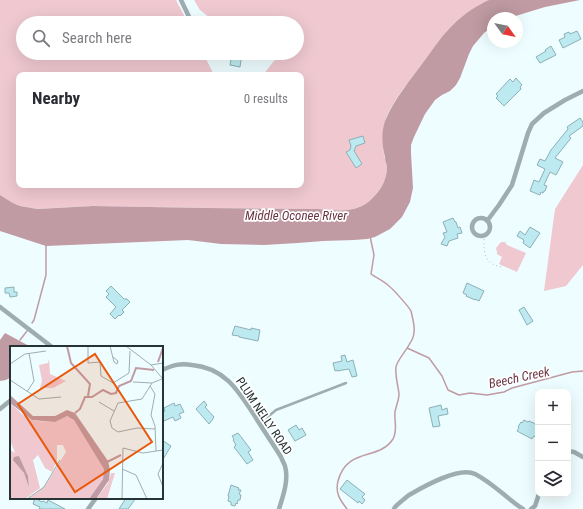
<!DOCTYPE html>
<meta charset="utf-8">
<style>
body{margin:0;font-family:"Roboto Condensed",sans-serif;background:#f2f2f3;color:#2b2b33}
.controls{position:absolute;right:12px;bottom:12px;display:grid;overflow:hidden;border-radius:8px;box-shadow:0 4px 16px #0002}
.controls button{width:36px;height:36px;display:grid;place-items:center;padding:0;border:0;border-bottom:1px solid #e1e1e2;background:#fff;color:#2b2b33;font:20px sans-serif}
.compass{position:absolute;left:487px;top:12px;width:36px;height:36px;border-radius:50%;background:#fff;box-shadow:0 4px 16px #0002;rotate:123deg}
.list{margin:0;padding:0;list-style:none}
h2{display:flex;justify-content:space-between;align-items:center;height:52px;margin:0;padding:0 16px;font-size:17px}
h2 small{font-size:13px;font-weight:400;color:#7c7c81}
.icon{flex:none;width:22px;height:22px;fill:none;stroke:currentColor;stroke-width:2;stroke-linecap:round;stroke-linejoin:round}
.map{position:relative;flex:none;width:583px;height:509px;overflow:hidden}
.search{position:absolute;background:#fff;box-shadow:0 4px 16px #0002;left:16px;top:16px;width:288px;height:44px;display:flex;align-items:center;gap:10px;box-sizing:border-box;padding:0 14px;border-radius:22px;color:#7c7c81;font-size:15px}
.panel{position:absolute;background:#fff;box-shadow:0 4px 16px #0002;left:16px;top:72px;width:288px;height:116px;border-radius:8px}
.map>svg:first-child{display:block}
</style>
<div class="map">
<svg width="583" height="509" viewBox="0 0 583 509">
<rect width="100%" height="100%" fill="#eefdff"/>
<path fill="#efc8d0" d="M0,0H176L188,23H23V53H203L214,75H19V185H301V75H263L277,57L273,53H297V23H216L200,10L194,0H489L480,5C448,38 410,72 388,113C382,126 382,141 384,155C385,159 387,163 387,167C387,176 384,184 378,192C361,214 342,211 318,209L207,208L93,206L35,209L20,206L13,203L0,195Z
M583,165V265L566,286L544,291L555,209Z
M501,242H505L507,245L526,253L517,272L499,264L502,257L497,254V252L496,248Z"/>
<path fill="#c09ba3" d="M489,0H580L545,7L509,18H493V26L484,33L473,46L469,54L460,78L456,85L450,91L442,95L435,100L425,114L414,137L411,145V153L413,188L410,202L402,217L390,229L375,237L367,239L354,240L323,241L298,243L264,245L221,244L188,240L46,246L0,231V195L13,203L20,206L37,209L93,206L207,208L318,209C343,211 361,214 378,192C384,184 387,176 387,166C386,163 385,160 385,157C382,145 381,133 385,121C394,99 411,79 425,60C434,48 443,34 454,24C464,14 476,6 489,0Z
M5,333L31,347H11V377L6,380L0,381V340Z"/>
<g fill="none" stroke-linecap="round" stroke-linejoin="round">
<path stroke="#c09ba3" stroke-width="1.5" d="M32,323L34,320L46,275V245
M20,340L27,331
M407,348L429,358L442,376L448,390L459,395L470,393L487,395L504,392L512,388L572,372L583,371
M347,509C340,500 335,493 338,481C347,447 379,461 393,439C398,430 394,421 395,412C396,406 399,400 399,394C398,385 395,376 396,367C397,360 407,350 410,343C412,341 414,335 414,332C415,328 412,315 411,311C409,307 393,289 389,286C384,281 377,278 371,274L374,255L370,236"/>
</g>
<path fill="#bde9f0" stroke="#8db0b6" d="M577,31L581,39L563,48L559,40L565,37L564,34L569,32L570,34Z
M551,46L556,55L540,63L536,57L546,51L545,50Z
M232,53H242L240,67L230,65Z
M516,78L522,85L520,87L521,89L504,106L496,98L498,96L496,94L510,79L513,82Z
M580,118L583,122V126L569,136L571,138L555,158L563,162L556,175L550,172L544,185L547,186L545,191H544L543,193L541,192L540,195L530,191L534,180L539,182L545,169L537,165L540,159L545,161L551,150L568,129L567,127Z
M363,136L365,143L356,146L354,151L356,154L362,164L356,168L346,152L350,150L351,146L349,140Z
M453,218L455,222H456L458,228L460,227L462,233L457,234L458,238L449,241L447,246L441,244L445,237L443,233L447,232L443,222Z
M530,227L540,233L530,248L523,243L524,240L517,236L520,231L525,235Z
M467,283L484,291L479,301L475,299V300L466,296L467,295L463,293Z
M111,286L124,299H127L130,302L122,310L124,312L120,316L119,315L115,319L110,314L116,307L106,297L109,294L106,291Z
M14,287V292H17V296L10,297L9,293H5V288Z
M524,307L533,321L527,325L519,310Z
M235,326L251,330V328L260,330L258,341L239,337V336L232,335Z
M345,355L347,362L353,360L357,376L352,377L349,369L337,371V370L335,371L333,363L342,361L341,356Z
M204,401L207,405L205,407L214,417L213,418V419L209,424L196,409Z
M174,403L175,406L180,404L184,412L179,414L181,418L175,421L173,417L164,421L162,417V413L165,411L164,408Z
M441,405L442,410L447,408L448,414L438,416L440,426L433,427L429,408Z
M524,420L528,422L529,421L536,424L538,427V438L534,436L532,439L517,431L519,428L518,427L521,422L522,423Z
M296,425L299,430L302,428L306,435L295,441L288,430Z
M238,433L242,438L251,450L248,452L253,460L247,464L234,447L236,445L233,440L234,439L232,436Z
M162,440L171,446L162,461Z
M347,480L365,494L362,497L365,500L362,504L359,501L358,503L340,489Z
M231,485L239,488L238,490H241L239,494L241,495L240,500H238L237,504L236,503L235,506L231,505V502L228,501L229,496H228Z
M35,498L42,502L43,501L47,503L48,500L65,509H39L40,507L33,504Z
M126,498H136L128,509H119Z"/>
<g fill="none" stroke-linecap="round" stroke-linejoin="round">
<path stroke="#b0bfc1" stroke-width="1" stroke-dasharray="1 3" stroke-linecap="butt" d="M484,239C484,255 485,265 503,267"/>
<path stroke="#9eadb0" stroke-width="2.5" d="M262,427L270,415L276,410L346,383"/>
<path stroke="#9eadb0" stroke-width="4.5" d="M181,0L192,23
M472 227a9 9 0 1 1 18 0a9 9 0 1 1-18 0Z
M487,221L499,205L512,185L528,133L532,124L544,113L565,100L583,91
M0,307L52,347
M162,370C173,365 180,363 192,365C226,368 239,392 256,418C264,431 273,444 281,457C282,460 284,463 285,466C289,480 283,496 279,509
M0,409L11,400
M568,451L574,452L583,457
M88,509L96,498
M394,509L395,507C399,503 404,499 409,495C423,487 459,466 475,474C493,483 506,498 523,509
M531,509L535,506L539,494"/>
</g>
<g text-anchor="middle" stroke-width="3.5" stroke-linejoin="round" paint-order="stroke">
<g font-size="12" fill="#263436" stroke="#fff">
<text transform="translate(264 416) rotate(56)" y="4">PLUM NELLY ROAD</text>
</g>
<g font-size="13" font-style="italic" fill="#6a3644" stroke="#fff">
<text x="296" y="220">Middle Oconee River</text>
<text transform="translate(519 377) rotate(-12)" y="5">Beech Creek</text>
</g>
</g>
<g transform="translate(10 346)">
<rect width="153" height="153" fill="#eefdff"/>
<path d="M39,13L40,28L56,35L43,42H30L32,35L29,19L38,17ZM0,57L13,69L25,75L45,76L55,70L63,72L95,124L93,133L79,153H18L35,140L56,106L53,99H47V115L42,126L35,122L28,109L23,114L30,142L15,153H0V104L5,107L0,94ZM9,110L18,130L19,142L14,127L5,116ZM101,127H105L97,153H86L98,137Z" fill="#efc8d0" fill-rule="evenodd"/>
<path d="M0,49L23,70H45L57,64L65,67L98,115L100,124L99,134L86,153H79L93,133L94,123L64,74L57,70L45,76L22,74L0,57ZM9,110L18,130L19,142L14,127L3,114L4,111Z" fill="#c09ba3"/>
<path fill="none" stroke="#c09ba3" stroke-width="2" d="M57,0L61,17L80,38L78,50M148,16L153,2M65,67L70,63L75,51H82L93,44L101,48L106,47L109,40L121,35L126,22L144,24M97,116L111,109"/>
<path fill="none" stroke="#9eadaf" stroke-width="1" d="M78,0V17L90,16L91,30L103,37L119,27L120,5M100,0L104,16L107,18L108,15L103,11M116,0L141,19L153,33M0,18L15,8L36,5M141,19L153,17M0,34L29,53L51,51M123,36L142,37M140,40L145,48L141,69L145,80L146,105M17,46L24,35L19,7M89,56L104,65M145,83L127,82L108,86L102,82L100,75L108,57L132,53L142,37L152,33M153,117L148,128L153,141M112,123L126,129L137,153M17,153L34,141L50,114M112,153L113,102L133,107L153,104"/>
<path fill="#e8590c" fill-opacity="0.15" stroke="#e8590c" stroke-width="2" d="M85,8L142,96L65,146L8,58Z"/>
<rect width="153" height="153" fill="none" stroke="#263436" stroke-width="2"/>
</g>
</svg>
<div class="controls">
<button>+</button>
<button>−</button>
<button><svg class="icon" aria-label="layers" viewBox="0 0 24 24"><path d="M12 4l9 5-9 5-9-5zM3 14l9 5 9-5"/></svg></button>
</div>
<svg class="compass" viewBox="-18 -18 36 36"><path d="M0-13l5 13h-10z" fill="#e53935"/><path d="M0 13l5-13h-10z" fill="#7c7c81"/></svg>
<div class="search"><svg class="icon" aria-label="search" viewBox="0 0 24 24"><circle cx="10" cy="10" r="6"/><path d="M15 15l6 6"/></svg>Search here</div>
<section class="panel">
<h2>Nearby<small>0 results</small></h2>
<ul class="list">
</ul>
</section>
</div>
